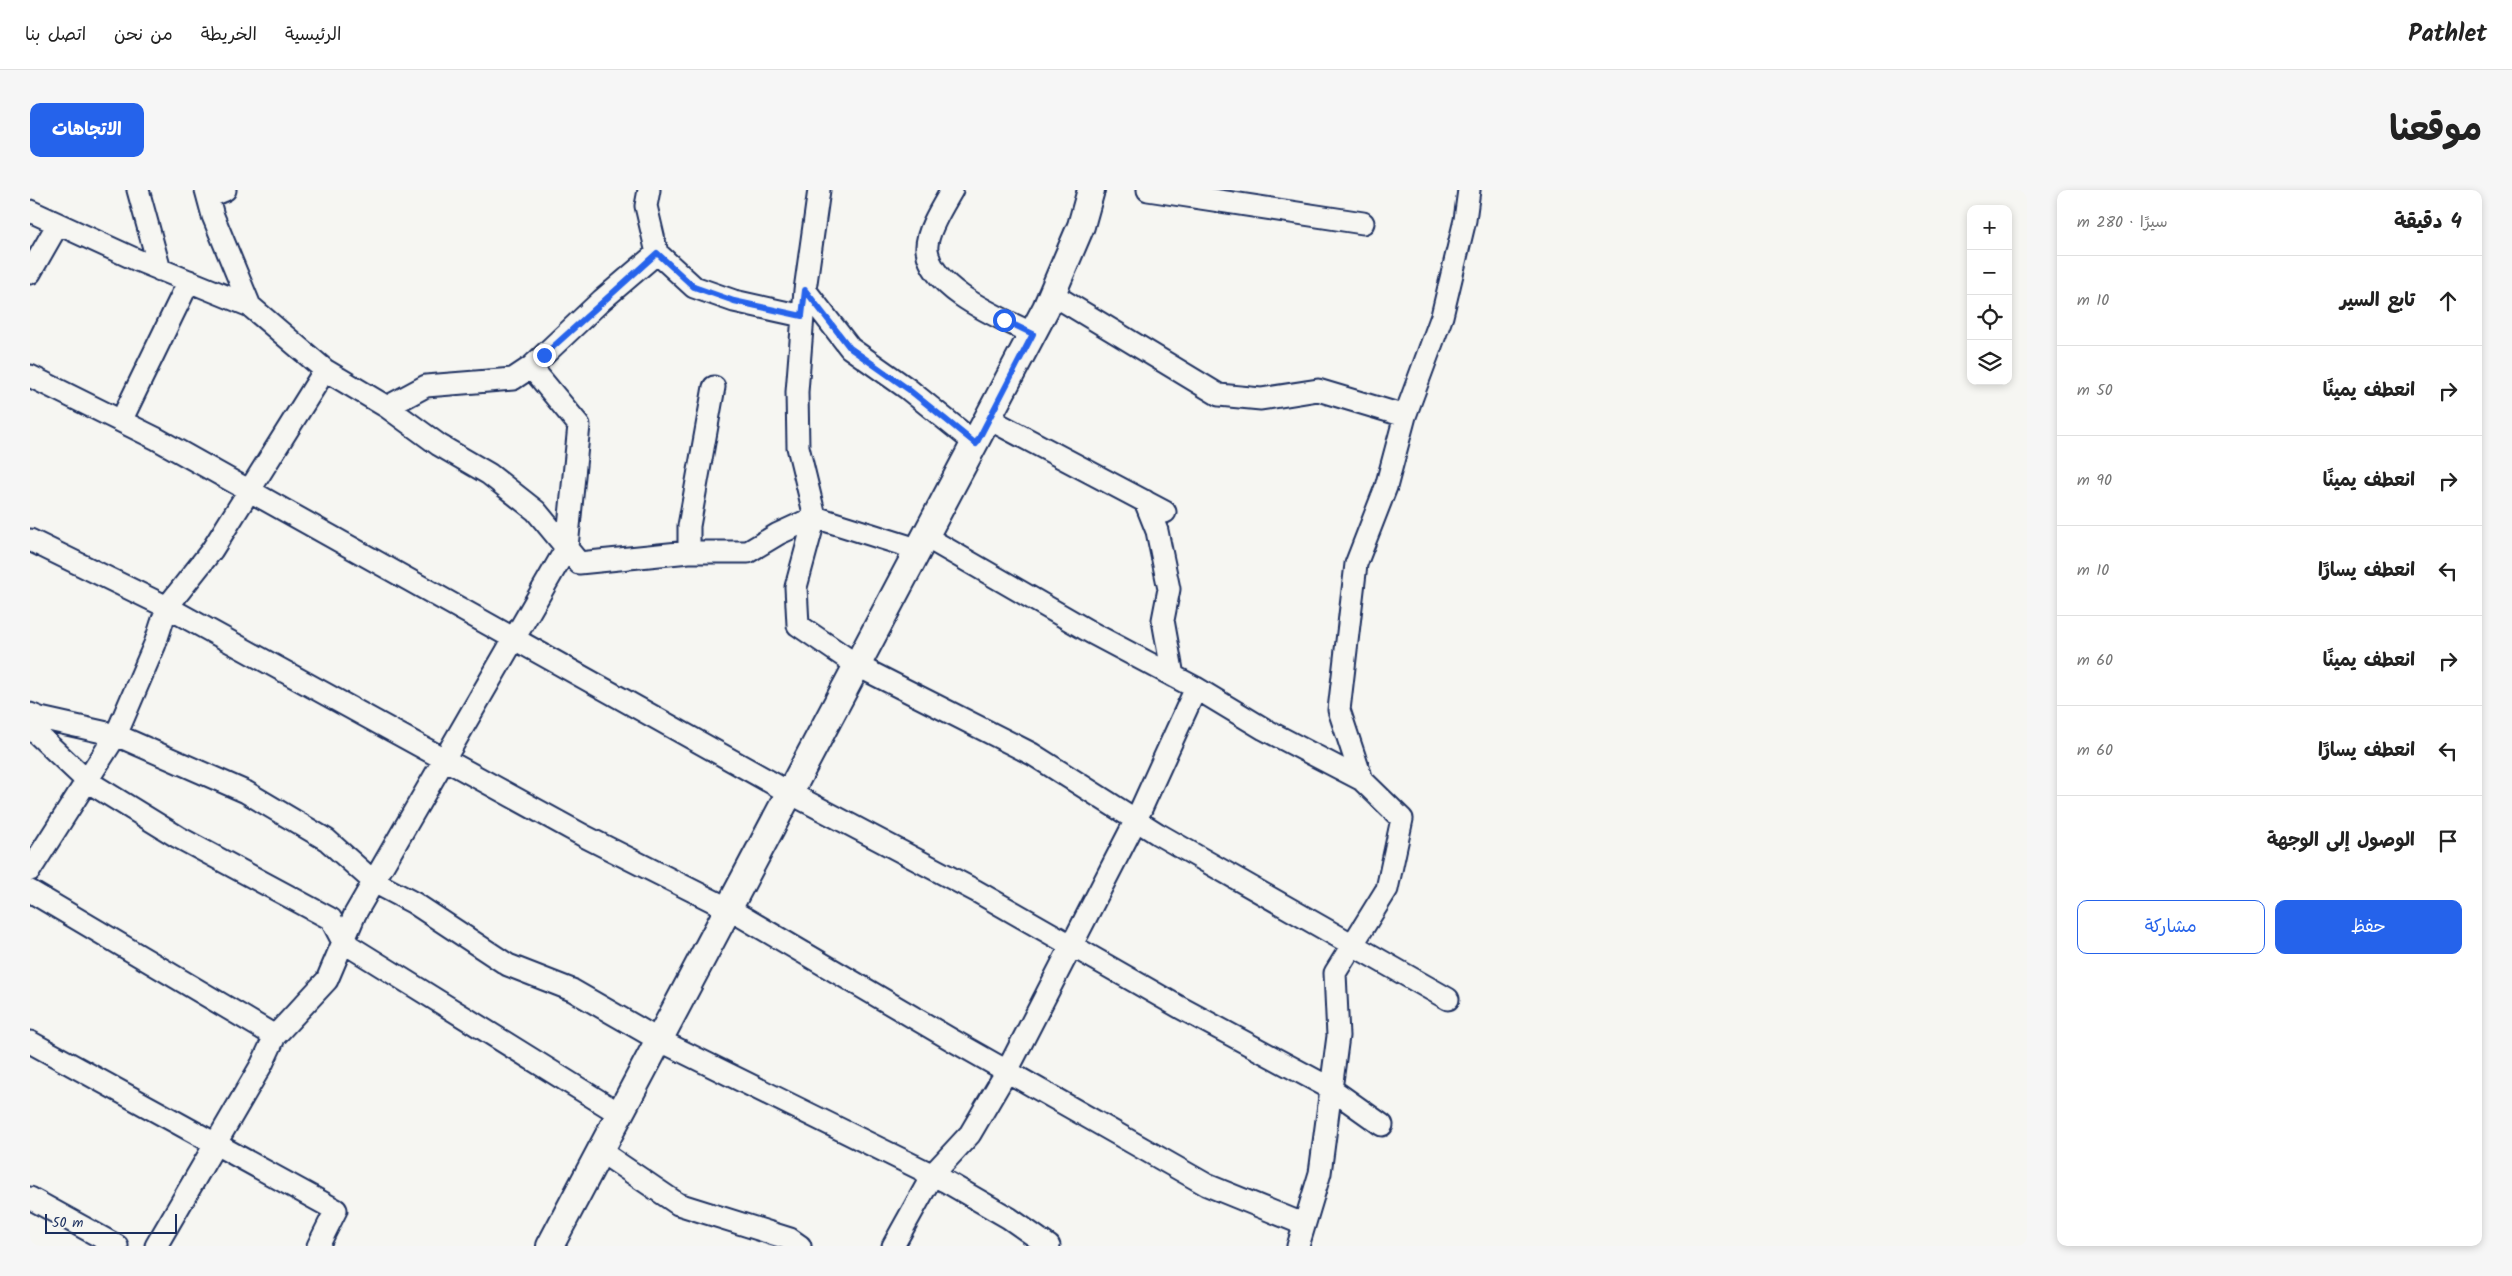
<!DOCTYPE html>
<html lang="ar">
<meta charset="utf-8">
<style>
body{margin:0;font-family:Kalam,"Playpen Sans Arabic",sans-serif;background:#f6f6f6;color:#222;direction:rtl}
.controls{position:absolute;right:15px;top:15px;display:grid;overflow:hidden;border-radius:10px;box-shadow:0 2px 8px #0003}
.controls button{width:45px;height:45px;display:grid;place-items:center;padding:0;border:0;border-bottom:1px solid #e0e0e0;background:#fff;color:#222;font:25px sans-serif}
.scale{position:absolute;left:15px;bottom:12px;width:132px;box-sizing:border-box;padding-left:5px;border:2px solid #1b2f5e;border-top:0;font-size:14px;line-height:18px;white-space:nowrap;color:#1b2f5e;-webkit-text-stroke:4px #f6f6f2;paint-order:stroke}
.stop{position:absolute;width:15px;height:15px;margin:-11px;border:4px solid #2563eb;border-radius:50%;background:#fff}
.stop.end{background:#2563eb;border-color:#fff;box-shadow:0 1px 5px #0008}
.list{margin:0;padding:0;list-style:none}
h2{display:flex;justify-content:space-between;align-items:center;height:65px;margin:0;padding:0 20px;font-size:21px}
h2 small{font-size:16px;font-weight:400;color:#767676}
.list li{display:grid;grid-template-columns:32px 1fr auto;gap:15px;align-items:center;box-sizing:border-box;height:90px;padding:0 20px;border-top:1px solid #e0e0e0}
.list b{display:block;font-size:19px;white-space:nowrap}
.list em{font-size:16px;font-style:normal;color:#767676}
.actions{display:flex;gap:10px;padding:15px 20px}
.actions a{flex:1;padding:11px 0;border:1px solid #2563eb;border-radius:10px;text-align:center;font-size:18px;color:#2563eb}
.actions .main{background:#2563eb;color:#fff}
.icon{flex:none;width:28px;height:28px;fill:none;stroke:currentColor;stroke-width:2;stroke-linecap:round;stroke-linejoin:round}
.map{position:relative;flex:none;width:1997px;height:1056px;overflow:hidden;direction:ltr;border-radius:10px}
header{display:flex;align-items:center;gap:30px;box-sizing:border-box;height:70px;padding:0 25px;background:#fff;border-bottom:1px solid #e0e0e0}
header strong{font-size:24px}
nav{display:flex;gap:28px;margin-inline-start:auto;font-size:18px}
.intro{display:flex;align-items:center;justify-content:space-between;box-sizing:border-box;height:120px;padding:0 30px}
h1{margin:0;font-size:35px}
.button{padding:12px 22px;border-radius:10px;background:#2563eb;color:#fff;font-size:18px;font-weight:700}
main{display:flex;gap:30px;padding:0 30px}
aside{flex:1;background:#fff;border-radius:10px;box-shadow:0 2px 8px #0003}
.map>svg:first-child{display:block}
</style>
<header>
<strong>Pathlet</strong>
<nav><a>الرئيسية</a><a>الخريطة</a><a>من نحن</a><a>اتصل بنا</a></nav>
</header>
<div class="intro"><h1>موقعنا</h1><a class="button">الاتجاهات</a></div>
<main>
<aside>
<h2>4 دقيقة<small>سيرًا · 280 m</small></h2>
<ul class="list">
<li><svg class="icon" aria-label="ahead" viewBox="0 0 24 24"><path d="M12 20V5M6 11l6-6 6 6"/></svg><div><b>تابع السير</b></div><em>10 m</em></li>
<li><svg class="icon" aria-label="right" viewBox="0 0 24 24"><path d="M7 20v-9h11M14 6l5 5-5 5"/></svg><div><b>انعطف يمينًا</b></div><em>50 m</em></li>
<li><svg class="icon" aria-label="right" viewBox="0 0 24 24"><path d="M7 20v-9h11M14 6l5 5-5 5"/></svg><div><b>انعطف يمينًا</b></div><em>90 m</em></li>
<li><svg class="icon" aria-label="left" viewBox="0 0 24 24"><path d="M17 20v-9H6M10 6l-5 5 5 5"/></svg><div><b>انعطف يسارًا</b></div><em>10 m</em></li>
<li><svg class="icon" aria-label="right" viewBox="0 0 24 24"><path d="M7 20v-9h11M14 6l5 5-5 5"/></svg><div><b>انعطف يمينًا</b></div><em>60 m</em></li>
<li><svg class="icon" aria-label="left" viewBox="0 0 24 24"><path d="M17 20v-9H6M10 6l-5 5 5 5"/></svg><div><b>انعطف يسارًا</b></div><em>60 m</em></li>
<li><svg class="icon" aria-label="arrive" viewBox="0 0 24 24"><path d="M6 21V4h12l-3 4 3 4H6"/></svg><div><b>الوصول إلى الوجهة</b></div></li>
</ul>
<div class="actions"><a class="main">حفظ</a><a>مشاركة</a></div>
</aside>
<div class="map">
<svg width="1997" height="1056" viewBox="0 0 1997 1056">
<rect width="100%" height="100%" fill="#f6f6f2"/>
<filter id="ink" filterUnits="userSpaceOnUse"><feTurbulence type="fractalNoise" baseFrequency=".02" numOctaves="2"/><feDisplacementMap in="SourceGraphic" scale="10" xChannelSelector="R" yChannelSelector="G"/><feConvolveMatrix kernelMatrix="1 2 1 2 8 2 1 2 1" color-interpolation-filters="sRGB"/></filter>
<g filter="url(#ink)">
<g fill="none" stroke-linecap="round" stroke-linejoin="round">
<defs>
<path id="minor" d="M108,0L130,80
M176,0L183,26L220,116
M619,0L616,16L627,63L664,97L704,111L772,126
M789,0L775,100L820,158L878,199L946,254
M922,0C914,14 895,43 897,60C902,101 971,128 1003,144
M1118,0L1333,33
M178,7L195,0
M0,21L107,70L220,116L295,180L357,217L409,255L459,284L506,321L549,373L659,362H718L748,344L785,327L890,360
M0,83L28,34
M775,100L767,202L768,257L785,327L766,397L768,435L828,476L1002,564L1128,644L1418,809
M1022,104L1189,205L1231,209L1288,200L1375,226
M0,186L127,249L760,603L946,701L1151,818L1300,898L1352,935
M357,217L396,196L483,189L501,177L572,110L627,63
M959,229L1135,322
M91,231L159,91
M1115,311L1127,341L1139,399L1133,430L1143,486
M896,347L1062,443L1166,498L1234,539L1332,590
M0,350L137,417L556,647L699,719L922,850L1177,995L1273,1034
M659,362V336L684,197
M0,524L10,528L86,545L216,602L297,650L344,692L384,713L478,775L542,800L629,850L915,991L979,1028L1019,1056
M0,537L57,591L148,647L301,729L313,752L590,924
M0,680L86,545L125,454L137,417L182,360L295,180
M0,701L245,846
M0,852L306,1020L288,1056
M570,961L648,1014L760,1049L770,1056
M0,1008L87,1056
M126,1056L232,874L245,846L297,790L325,724L537,357L549,235L501,177
M863,1056L903,984L940,944L977,881L1106,630L1166,498
M1268,1056L1290,983L1308,846L1305,783L1357,699L1372,629L1332,590L1309,520L1326,374L1356,297L1375,226L1412,126L1435,30L1439,0"/>
<path id="major" d="M520,1056L1016,118L1051,36L1061,0"/>
</defs>
<use href="#minor" stroke="#1b2f5e" stroke-width="25"/>
<use href="#major" stroke="#1b2f5e" stroke-width="30"/>
<use href="#minor" stroke="#f6f6f2" stroke-width="21"/>
<use href="#major" stroke="#f6f6f2" stroke-width="26"/>
</g>
</g>
<g fill="none" stroke-linecap="round" stroke-linejoin="round" filter="url(#ink)">
<path stroke="#2563eb" stroke-width="6" d="M514,165L627,63L664,97L704,111L772,126L775,100L820,158L878,199L946,254L1003,144L974,130"/>
</g>
</svg>
<div class="controls">
<button>+</button>
<button>−</button>
<button><svg class="icon" aria-label="locate" viewBox="0 0 24 24"><circle cx="12" cy="12" r="6"/><path d="M12 2v4M12 18v4M2 12h4M18 12h4"/></svg></button>
<button><svg class="icon" aria-label="layers" viewBox="0 0 24 24"><path d="M12 4l9 5-9 5-9-5zM3 14l9 5 9-5"/></svg></button>
</div>
<div class="scale">50 m</div>
<div class="stop" style="left:974px;top:130px"></div>
<div class="stop end" style="left:514px;top:165px"></div>
</div>
</main>
